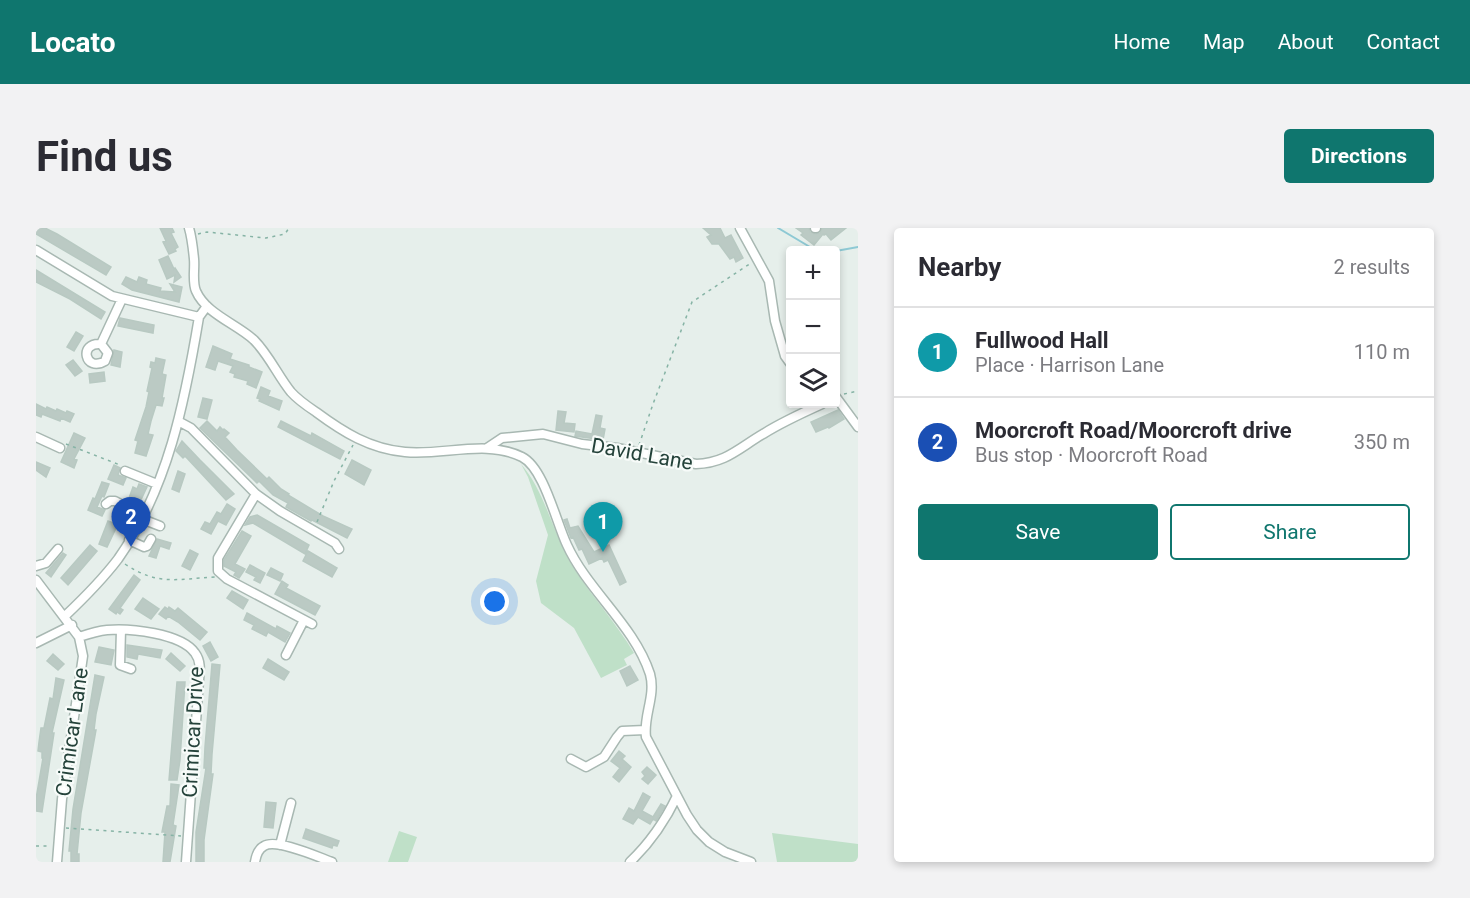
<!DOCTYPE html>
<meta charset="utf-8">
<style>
body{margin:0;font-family:Roboto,sans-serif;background:#f2f2f3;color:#2b2b33}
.controls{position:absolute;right:18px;top:18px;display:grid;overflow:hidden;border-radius:6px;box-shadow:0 3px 9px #0003}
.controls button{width:54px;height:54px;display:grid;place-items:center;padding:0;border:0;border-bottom:2px solid #e1e1e2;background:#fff;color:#2b2b33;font:30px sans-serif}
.you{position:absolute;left:459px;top:374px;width:21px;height:21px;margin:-15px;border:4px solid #fff;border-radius:50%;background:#1a73e8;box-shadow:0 0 0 9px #1a73e833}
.badge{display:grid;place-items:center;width:39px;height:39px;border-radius:50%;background:#0f766e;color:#fff;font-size:20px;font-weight:700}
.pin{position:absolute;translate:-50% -50px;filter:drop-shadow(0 2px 3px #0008)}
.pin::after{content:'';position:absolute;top:32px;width:21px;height:18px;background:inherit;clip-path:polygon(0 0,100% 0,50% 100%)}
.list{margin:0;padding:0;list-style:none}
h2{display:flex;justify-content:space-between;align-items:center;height:78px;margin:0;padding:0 24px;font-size:26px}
h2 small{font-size:20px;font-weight:400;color:#7c7c81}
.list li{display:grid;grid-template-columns:39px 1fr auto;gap:18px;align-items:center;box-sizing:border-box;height:90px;padding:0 24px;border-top:2px solid #e1e1e2}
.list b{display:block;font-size:22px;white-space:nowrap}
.list p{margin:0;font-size:20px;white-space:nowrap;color:#7c7c81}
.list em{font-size:20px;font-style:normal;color:#7c7c81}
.actions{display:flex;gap:12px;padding:18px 24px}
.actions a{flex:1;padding:14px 0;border:2px solid #0f766e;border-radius:6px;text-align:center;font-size:21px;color:#0f766e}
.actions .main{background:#0f766e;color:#fff}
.icon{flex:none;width:33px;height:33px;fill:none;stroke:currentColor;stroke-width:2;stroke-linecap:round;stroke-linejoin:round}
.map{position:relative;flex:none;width:822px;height:634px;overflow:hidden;border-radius:6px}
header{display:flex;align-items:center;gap:36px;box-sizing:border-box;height:84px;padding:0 30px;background:#0f766e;color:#fff}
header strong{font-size:28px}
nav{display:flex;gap:33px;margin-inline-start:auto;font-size:21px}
.intro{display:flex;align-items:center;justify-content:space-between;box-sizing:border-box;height:144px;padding:0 36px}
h1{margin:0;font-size:42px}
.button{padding:15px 27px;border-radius:6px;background:#0f766e;color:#fff;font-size:21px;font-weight:700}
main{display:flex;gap:36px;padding:0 36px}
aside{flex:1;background:#fff;border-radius:6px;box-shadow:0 3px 9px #0003}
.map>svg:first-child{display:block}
</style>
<header>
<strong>Locato</strong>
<nav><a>Home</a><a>Map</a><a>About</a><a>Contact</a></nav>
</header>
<div class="intro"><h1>Find us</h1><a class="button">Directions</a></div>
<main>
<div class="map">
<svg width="822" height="634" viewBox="0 0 822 634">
<rect width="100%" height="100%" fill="#e6efeb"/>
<path fill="#bfe0c8" d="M485,236C511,266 517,309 539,342C558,371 581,396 598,425L588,431L591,437L565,450L538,400L505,375L500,353L512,307L492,249Z
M363,603L381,609L372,634H352Z
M736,605L822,616V634H741Z"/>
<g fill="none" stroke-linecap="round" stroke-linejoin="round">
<path stroke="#8ec9d4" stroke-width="2" d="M742,0L779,22
M800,23L822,19"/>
</g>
<path fill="#bbcac4" stroke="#b8c9c2" stroke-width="1.5" d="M0,0H9L21,6L75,39L70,47L0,6Z
M124,0H136L138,4L135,5L142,19L139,21L140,23L133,26L127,14L130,13Z
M667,0H684L689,10L695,7L707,30L700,34L698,29L694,31L683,16H676L671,9L675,7Z
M760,0H773L774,4L779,6L784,5L786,0H810L795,12L790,6L788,7L787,6L778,17L765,7L767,5Z
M132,28L138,41L139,40L145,49L138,54L139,47L131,51L123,32Z
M0,42L69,84L65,91L34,71L0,54Z
M90,49L101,54L103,49L111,52L110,56L125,60L124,63L139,64L134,56L146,59L143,74L96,62L86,56Z
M84,90L118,97L117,105L82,98Z
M40,104L47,108L38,123L31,119Z
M177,118L196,126L194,131L213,137V139L226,144L220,160L211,156L212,153L198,149L199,146L194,144L197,138L182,133L179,142L170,139Z
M78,122L86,124L84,139L75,137Z
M120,130L129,132L126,146L130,147L126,170H128L126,178L120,177L115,193L112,206L117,207L110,228L99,225L102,213L99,212L110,179L113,164L111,163L116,140L114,139L115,134L119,135Z
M37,132L46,143L39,148L30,137Z
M68,144L69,153L54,155L53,146Z
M225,159L234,163L232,168L246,173L243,182L223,173L224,171L221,170Z
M167,170L176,172L171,191L162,189Z
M0,176L10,181L11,179L20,183L21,181L30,185L31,183L38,186L34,194L25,190L24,193L6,186L5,189L0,187Z
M802,182L808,191L793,200L792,199L780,204L775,194Z
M522,183L530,184L528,195L539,196L538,204L520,202Z
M560,187L566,188L564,200L569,201L567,212L539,208L540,203L556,206Z
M171,193L181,203L184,199L187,202L188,201L193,205L189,209L201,222L231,251L233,249L245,261L253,266L252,267L287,288L316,301L311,310L276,292L275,293L250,279L252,275L237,267L223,253L221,255L164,200Z
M245,193L275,208L276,205L308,223L304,231L242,199Z
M38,205L49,210L38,231L41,232L38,240L25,234Z
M146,213L164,232L198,266L190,272L149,228L147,230L140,223Z
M316,232L335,242L328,257L309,246Z
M0,234L14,240L10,249L0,242Z
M78,237L84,240L82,247L90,250L87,257L72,251Z
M142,243L149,246L143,264L136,261Z
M66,254L73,256L68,269L66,268L61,279L69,282L66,288L52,282L57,270L59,271Z
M103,256L111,259L102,278L92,273L97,259L101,261Z
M191,276L199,281L190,297L182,293L175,306L165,301L169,294L174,296L181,284L185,286Z
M86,284L95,289L91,303L81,298L71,319L63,316L72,293L80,296Z
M221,287L273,317L269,326L217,295L209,297L214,289Z
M531,291L534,300L542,298L558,324L573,317L590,354L584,357L572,332L568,334L566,330L553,336L546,321L543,322L537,309L535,310L528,292Z
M206,303L215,308L199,336L209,341L203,350L198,347L200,344L188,338V332Z
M121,311L135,315L133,321L124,318L120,330L113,328Z
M54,317L61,323L32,357L25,350Z
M154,322L162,326L154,342L146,338Z
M272,323L301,340L296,349L267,333Z
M27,325L30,327L15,349L10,345Z
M214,337L229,345L224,355L218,352L220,349L210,344Z
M235,340L247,346L244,353L231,347Z
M98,347L104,352L84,380L87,382L84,386L81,384L80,386L73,381Z
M246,353L252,357L250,360L284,378L279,387L239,366Z
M196,363L212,372L207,381L191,370Z
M107,370L123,381L115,391L99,381Z
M129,379L132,381L133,379L139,383L142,380L171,404L164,412L142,394L132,388L130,391L123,386Z
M211,385L240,401L241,398L254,405L249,414L232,404L230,408L216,401L218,397L208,392Z
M174,414L182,429L175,433L167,418Z
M91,417L126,422L124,430L102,426L101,431L91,429Z
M63,419L78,422L75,437L59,434Z
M135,425L149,438L144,443L130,431Z
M17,426L28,436L22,442L11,433Z
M232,431L253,444L248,452L227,440Z
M176,436L184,437L176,526L175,546H177L168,612V634H160V604L170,540H168L169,519Z
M594,438L602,452L591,458L584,443Z
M59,447L68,449L60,486L58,502H60L45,585L41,626H43V634H35V623H33L37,581Z
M20,450L28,452L16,505H18L6,584L0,583V571L7,530H6V524L2,523L3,514L5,500H8L14,470L17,471Z
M141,454H149L144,532L141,552H133Z
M583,523L589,528L586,531L595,539L583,554L577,549L584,540L575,533Z
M611,539L620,547L612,556L606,551L609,548L606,544Z
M135,556L143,557L137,597L140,598L134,634H127L129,604H126L131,578H134Z
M607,565L614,569L606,583L617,589L625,576L629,578L620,593L617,591L614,596L602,589L597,596L587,591L593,580L598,583Z
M230,574L240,575L237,600L228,599Z
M270,601L303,613L301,618L297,617L296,620L267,610Z"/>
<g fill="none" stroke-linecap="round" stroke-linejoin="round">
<defs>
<path id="minor" d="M153,0C156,10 157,21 158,31C159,41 156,54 160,63C170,86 201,96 218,112C233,127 242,148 255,164C262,172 271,178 280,184C307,204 334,221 369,224C407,228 450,211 486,229C508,240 520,294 531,317C552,363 598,397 614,446C620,468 607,488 610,509L651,587L661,602L673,614L689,624L715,634
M704,0L733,53L739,93L749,128L754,135
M779,0H780
M0,22L76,68L163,89
M65,116C42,114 49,145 69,133L72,125L65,116L86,71
M800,169L822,199
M142,193L155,200L220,266L244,283L299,315L303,321
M0,209L24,220
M451,220L466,210L507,206L546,216L581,220L660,236C690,235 703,220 727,206C746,194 766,185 786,176
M89,243L121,256
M220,266L182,330V343L191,351L276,396
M70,276L74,273H79L107,288
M106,291L124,298
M93,312L108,319L111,318L115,311
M0,338L10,335L22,321
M0,352L43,409L47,428L26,571L21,634
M29,388C48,370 66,352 82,331C132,260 149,173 163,89L171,78
M85,402L84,437L95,441
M43,409C52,406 61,403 71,402C93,400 145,405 159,425C165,433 164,442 163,452L150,634
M0,415L36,397
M250,427L268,392
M535,531L550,539L568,529L581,509L586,503L609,502
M244,617L255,575
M219,634C220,628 222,621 228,618C240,610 282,629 296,634
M594,634C614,615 629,593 641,568"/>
</defs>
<use href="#minor" stroke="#a8b8b2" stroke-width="11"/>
<path stroke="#86b3a5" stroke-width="1.5" stroke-dasharray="3 4.5" stroke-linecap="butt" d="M162,6L171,4L230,10L249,6L253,0
M808,166L822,163
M30,216L84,237
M603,217L617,176L656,74L715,35
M281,294L298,253L317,217
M89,336C122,358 141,351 179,349
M30,600L145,608
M0,618H14"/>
<use href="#minor" stroke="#fff" stroke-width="8"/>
</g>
<g text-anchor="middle" stroke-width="4.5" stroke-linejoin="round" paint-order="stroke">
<g font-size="21" fill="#24423a" stroke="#f7fbf9">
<text transform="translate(606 226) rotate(10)" y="7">David Lane</text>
<text transform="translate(36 504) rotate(-82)" y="7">Crimicar Lane</text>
<text transform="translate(157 504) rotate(-87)" y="7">Crimicar Drive</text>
</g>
</g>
</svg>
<div class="controls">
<button>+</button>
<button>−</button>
<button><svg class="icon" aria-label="layers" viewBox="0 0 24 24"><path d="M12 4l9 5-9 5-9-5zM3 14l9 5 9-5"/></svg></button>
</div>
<div class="you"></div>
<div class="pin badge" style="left:567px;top:324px;background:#0f9aa8">1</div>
<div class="pin badge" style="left:95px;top:319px;background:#1a4fb4">2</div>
</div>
<aside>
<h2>Nearby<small>2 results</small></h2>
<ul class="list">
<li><span class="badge" style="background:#0f9aa8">1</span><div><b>Fullwood Hall</b><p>Place · Harrison Lane</p></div><em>110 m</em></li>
<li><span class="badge" style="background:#1a4fb4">2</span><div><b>Moorcroft Road/Moorcroft drive</b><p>Bus stop · Moorcroft Road</p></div><em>350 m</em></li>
</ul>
<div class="actions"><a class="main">Save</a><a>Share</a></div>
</aside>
</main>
